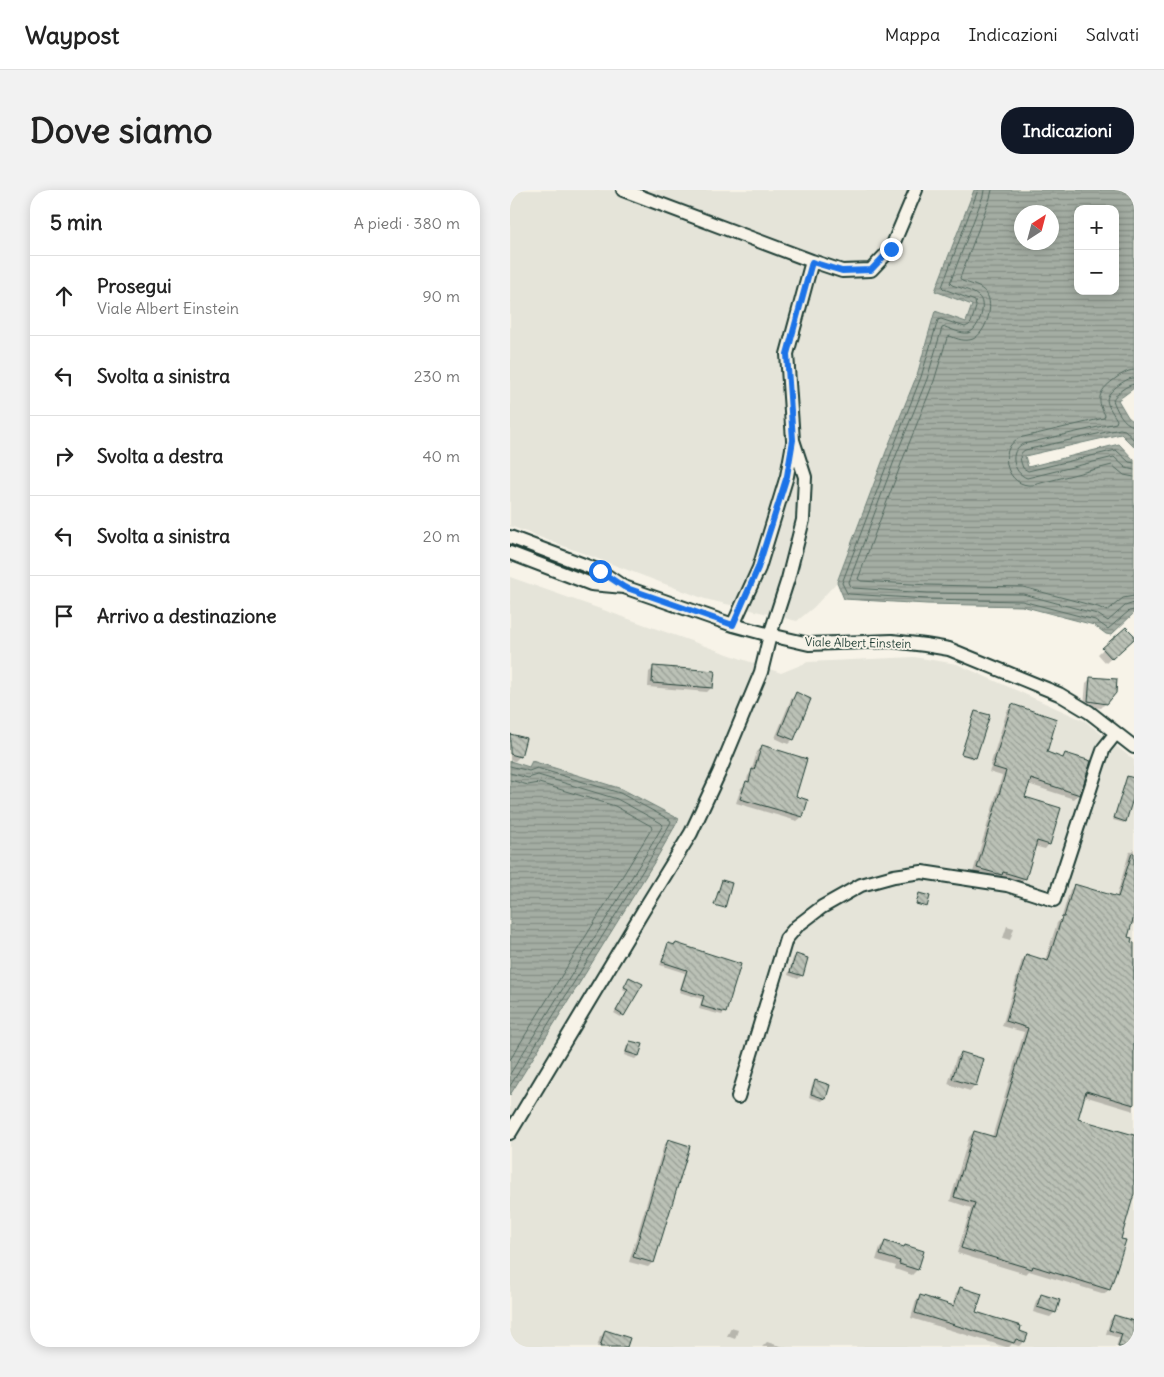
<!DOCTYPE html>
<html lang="it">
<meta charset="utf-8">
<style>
body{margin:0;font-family:Delius,sans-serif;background:#f2f2f2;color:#222}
.controls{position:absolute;right:15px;top:15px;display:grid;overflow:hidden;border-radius:10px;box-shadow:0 2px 12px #0003}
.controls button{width:45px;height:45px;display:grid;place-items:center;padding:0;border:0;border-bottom:1px solid #e0e0e0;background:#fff;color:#222;font:25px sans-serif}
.compass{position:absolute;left:504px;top:15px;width:45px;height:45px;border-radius:50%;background:#fff;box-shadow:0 2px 12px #0003;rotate:36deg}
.stop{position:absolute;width:15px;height:15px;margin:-11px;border:4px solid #1a73e8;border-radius:50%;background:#fff}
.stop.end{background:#1a73e8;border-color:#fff;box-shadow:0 1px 5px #0008}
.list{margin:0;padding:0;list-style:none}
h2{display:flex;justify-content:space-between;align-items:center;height:65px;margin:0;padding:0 20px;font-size:21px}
h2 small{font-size:16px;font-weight:400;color:#767676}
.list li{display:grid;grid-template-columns:32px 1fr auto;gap:15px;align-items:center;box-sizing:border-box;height:80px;padding:0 20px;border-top:1px solid #e0e0e0}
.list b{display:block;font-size:19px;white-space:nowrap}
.list p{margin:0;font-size:16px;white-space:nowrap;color:#767676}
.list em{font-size:16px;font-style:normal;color:#767676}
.icon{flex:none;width:28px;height:28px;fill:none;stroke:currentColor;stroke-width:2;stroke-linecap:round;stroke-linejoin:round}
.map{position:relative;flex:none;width:624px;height:1157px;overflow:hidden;border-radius:20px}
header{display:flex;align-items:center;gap:30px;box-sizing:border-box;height:70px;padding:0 25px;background:#fff;border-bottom:1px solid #e0e0e0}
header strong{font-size:24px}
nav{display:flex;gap:28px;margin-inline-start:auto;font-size:18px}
.intro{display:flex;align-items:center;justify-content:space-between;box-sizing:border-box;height:120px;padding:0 30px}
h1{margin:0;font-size:35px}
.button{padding:12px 22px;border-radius:20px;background:#111827;color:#fff;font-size:18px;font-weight:700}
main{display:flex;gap:30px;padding:0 30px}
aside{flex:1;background:#fff;border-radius:20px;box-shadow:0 2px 12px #0003}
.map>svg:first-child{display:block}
</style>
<header>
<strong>Waypost</strong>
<nav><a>Mappa</a><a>Indicazioni</a><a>Salvati</a></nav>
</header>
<div class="intro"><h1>Dove siamo</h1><a class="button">Indicazioni</a></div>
<main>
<aside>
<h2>5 min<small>A piedi · 380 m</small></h2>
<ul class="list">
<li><svg class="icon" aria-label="ahead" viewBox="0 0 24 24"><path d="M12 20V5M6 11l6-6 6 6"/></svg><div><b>Prosegui</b><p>Viale Albert Einstein</p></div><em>90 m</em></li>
<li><svg class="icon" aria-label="left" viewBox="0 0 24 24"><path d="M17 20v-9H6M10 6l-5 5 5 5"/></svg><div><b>Svolta a sinistra</b></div><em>230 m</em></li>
<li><svg class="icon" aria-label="right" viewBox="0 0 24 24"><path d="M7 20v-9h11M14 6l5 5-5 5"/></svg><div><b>Svolta a destra</b></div><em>40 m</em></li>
<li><svg class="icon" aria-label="left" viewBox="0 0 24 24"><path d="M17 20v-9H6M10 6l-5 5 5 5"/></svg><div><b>Svolta a sinistra</b></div><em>20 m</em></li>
<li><svg class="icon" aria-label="arrive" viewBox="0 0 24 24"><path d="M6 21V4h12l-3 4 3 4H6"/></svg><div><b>Arrivo a destinazione</b></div></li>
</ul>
</aside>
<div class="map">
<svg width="624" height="1157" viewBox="0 0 624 1157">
<defs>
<pattern id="water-rules" width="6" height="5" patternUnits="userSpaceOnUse" patternTransform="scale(1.25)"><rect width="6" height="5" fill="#a4ada3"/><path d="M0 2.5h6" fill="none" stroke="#858e86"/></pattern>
<pattern id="building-back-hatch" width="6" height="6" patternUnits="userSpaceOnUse" patternTransform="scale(1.25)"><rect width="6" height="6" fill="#bbc1b6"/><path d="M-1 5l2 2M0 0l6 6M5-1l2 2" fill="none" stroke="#979e95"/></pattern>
</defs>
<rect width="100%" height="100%" fill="#f7f3e8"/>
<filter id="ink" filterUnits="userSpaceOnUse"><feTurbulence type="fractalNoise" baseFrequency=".02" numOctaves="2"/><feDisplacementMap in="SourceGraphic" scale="10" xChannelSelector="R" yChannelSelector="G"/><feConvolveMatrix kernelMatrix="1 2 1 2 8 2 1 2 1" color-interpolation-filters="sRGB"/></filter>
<g filter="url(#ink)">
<path fill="#e5e4d9" d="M0,0H464L425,101L462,115L456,132L425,122L407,185L377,259L327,392L304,417L287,431L195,409L0,336Z
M0,387L271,483L298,472L404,467L447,474L575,531L624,570V1157H0Z"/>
<path fill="url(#water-rules)" stroke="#6f8077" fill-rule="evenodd" d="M464,0H624V198L608,210L618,227L624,232V257L611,244L515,266L518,277L609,254L624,270V423L601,445L596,444L584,435L512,416L417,414L334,409L327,392L377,259L407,185L425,121L456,132L462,115L425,101ZM568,19H605V101H568ZM512,22H542V52H512Z
M0,571L19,577L22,571L112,599L169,629L145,671L0,905Z"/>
<path fill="#0003" d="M616,438L624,447L596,473L588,464Z
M144,478L202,497L197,502L138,497L139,482Z
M581,488L596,513L591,518L574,516L576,493Z
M286,504L283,549L278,554L265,548L281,509Z
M502,516L535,563L551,569L555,564L569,604L564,609L518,594L514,608L539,654L535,659L524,656L515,688L510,693L488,687L486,689L463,682L492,586L479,582L481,577L480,576L497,521Z
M464,523L478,526L464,569L451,565Z
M0,546L10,566L5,571L0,570Z
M252,557L285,607L292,627L287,631L226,613L231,598L236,593L238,586L241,582L247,562Z
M617,588L624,590V601L614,633L603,630Z
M624,659V734L621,733L616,748L620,753L624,754V921L574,906L567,930L624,946V1004L623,1003L609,1049L599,1099L595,1104L519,1081L516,1084L447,1063L461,1018L440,1011L459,947L464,942L482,947L514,842L492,836L512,770L517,766L535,771L547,733L551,729L560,700L565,695L606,708L619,663Z
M497,736L504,738L500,750L493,748Z
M159,755L215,822L212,825L189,819L192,809L169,802L175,783L150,775L156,758Z
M286,765L297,769L291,786L288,789L278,785L283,768Z
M119,788L131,794L111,827L104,823L117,802L113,799Z
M120,852L128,866L125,869L114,865L117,855Z
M451,864L472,870L464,896L460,901L438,894L446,868Z
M305,892L315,908L312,911L299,907L302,895Z
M159,951L143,1072L138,1077L119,1072L154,955Z
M375,1052L393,1058L395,1056L407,1080L402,1085L385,1079L386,1076L366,1070L370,1057Z
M450,1098L465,1123L508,1142L514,1151L509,1156L502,1154L499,1157H496L401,1128L406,1111L410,1107L442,1116L446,1103Z
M531,1106L545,1122L540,1127L523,1122L526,1111Z
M604,1126L624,1132V1152H621L620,1157H606L609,1148L596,1144L600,1130Z
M221,1138L228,1140L225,1149L217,1146Z
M95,1142L116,1157H87L90,1147Z
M257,1152L273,1157H252Z"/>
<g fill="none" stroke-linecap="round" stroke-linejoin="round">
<path stroke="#546a60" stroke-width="1" d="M468,0L432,97L434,99L465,111L466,117L461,133L459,135L455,137L431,129L428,130L411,187L382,261L332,393L337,403L339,404L417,409L512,411L585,430L598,439L619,421L624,420
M474,0L473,6L440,93L442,95C450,98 461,100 468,106C478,113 469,140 458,143C451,144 441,139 435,137L432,138L417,189L387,263L339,392L341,397L343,398L418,403L513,404L587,424L598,431L615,416L624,413
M482,0L480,8L450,88L452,91C460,94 471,96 476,103C485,115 476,143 463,149C455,152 447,149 440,146L437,148L424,191L394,266L348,389L351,391L418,395L513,397L588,417L597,421L613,408L624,406
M624,180C616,181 612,184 606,188C590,200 585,207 595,225L594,228L509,248C486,260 497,298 523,295L602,275L614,285L624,287
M624,188C618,188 615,191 610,194C591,208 596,212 607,230L606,233L513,254C498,261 503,283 517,288L604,267L616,278L624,280
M624,194C617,195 606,203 603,210C606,219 613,234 624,236
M624,250L615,240L610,239L515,260C507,264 511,272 513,278L518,281L606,260L619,272L624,273
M0,576L19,581L27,578L110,603L160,630L161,632L140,669L0,896
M0,583L18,588L28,585L107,609L151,633L153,635L135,666L0,884
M0,590L18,595L29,593L105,616L141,636L142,638L0,870"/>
</g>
<path fill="url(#building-back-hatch)" stroke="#1f3d34" d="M616,437L624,445V449L602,469L592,458Z
M143,476L205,481L203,498L142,493Z
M580,487L607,489L606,503L597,514L578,511Z
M286,502L301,509L284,550L269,544Z
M502,514L547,529L537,562L553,568L555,563L581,571L570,605L521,589L515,607L551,618L540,655L527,651L516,689L493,682L492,685L467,678L496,581L483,577L485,572H484Z
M465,521L480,525L466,568L451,564Z
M0,544L16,548L11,567L0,564Z
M252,555L297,569L286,606L298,610L293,627L230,609L236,591L239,592L242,579L244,580Z
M617,586L624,588V605L616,632L604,628Z
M622,663H624V726L618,747L622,748L621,752L624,753V915L576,901L568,929L624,945V1004L611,1049L616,1050L600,1100L523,1076L522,1079L451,1058L465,1013L444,1007L464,941L485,947L518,838L496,831L516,764L538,771L552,727H554L564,694L608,707Z
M212,690L222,693L215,718L204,715Z
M409,703L420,706L417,717L406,714Z
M158,753L165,755L166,753L231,774L216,823L191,816L194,806L171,799L177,780L152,772Z
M286,764L298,768L293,786L280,782Z
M119,787L133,794L114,826L106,821L118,799L114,797Z
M120,851L133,854L129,866L116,862Z
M451,862L474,869L466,896L442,889Z
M305,890L320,895L316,909L301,904Z
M158,949L180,956L144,1073L123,1067Z
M375,1051L394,1057L395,1055L414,1061L408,1080L389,1074L390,1071L370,1065Z
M450,1097L472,1104L466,1122L511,1136L510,1141L518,1144L515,1152L506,1149L504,1153L405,1123L410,1105L444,1116Z
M531,1104L550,1110L546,1123L527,1117Z
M604,1125L624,1131V1147L621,1157H608L612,1144L599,1140Z
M95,1140L120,1148L117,1157H90Z"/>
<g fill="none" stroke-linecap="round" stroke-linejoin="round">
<defs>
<path id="minor" d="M113,0L302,71L332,81L361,80L381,59L406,0
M0,347L90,381L112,396
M0,363L81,394L114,397L223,435L260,445L299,454L382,451L415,455L439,459L549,504L579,522L624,557
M223,435L249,378L277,286L283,253
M228,907L276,749L287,736L312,717L351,695L384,686L412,682L497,695L544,710L589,572L594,558L606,543
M0,943L133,721L181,643L209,583L251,482L260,445L278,389L293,330L295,287L283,250L277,164L302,71"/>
</defs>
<use href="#minor" stroke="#1f3d34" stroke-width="16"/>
<use href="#minor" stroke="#f7f3e8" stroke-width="12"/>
</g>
</g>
<g fill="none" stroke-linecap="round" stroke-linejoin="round" filter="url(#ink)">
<path stroke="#1a73e8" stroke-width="6" d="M90,381L114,397L223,435L248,378L277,286L283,250L277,164L302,72L332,81L361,80L381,59"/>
</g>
<g text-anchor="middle" stroke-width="4" stroke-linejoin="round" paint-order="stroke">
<g font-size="12" fill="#1f3d34" stroke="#f7f3e8">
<text transform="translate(348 453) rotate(1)" y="4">Viale Albert Einstein</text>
</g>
</g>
</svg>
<div class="controls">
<button>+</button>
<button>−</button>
</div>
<svg class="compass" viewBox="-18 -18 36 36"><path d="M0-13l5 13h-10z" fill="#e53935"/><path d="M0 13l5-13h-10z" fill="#767676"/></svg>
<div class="stop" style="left:90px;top:381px"></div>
<div class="stop end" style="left:381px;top:59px"></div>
</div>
</main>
